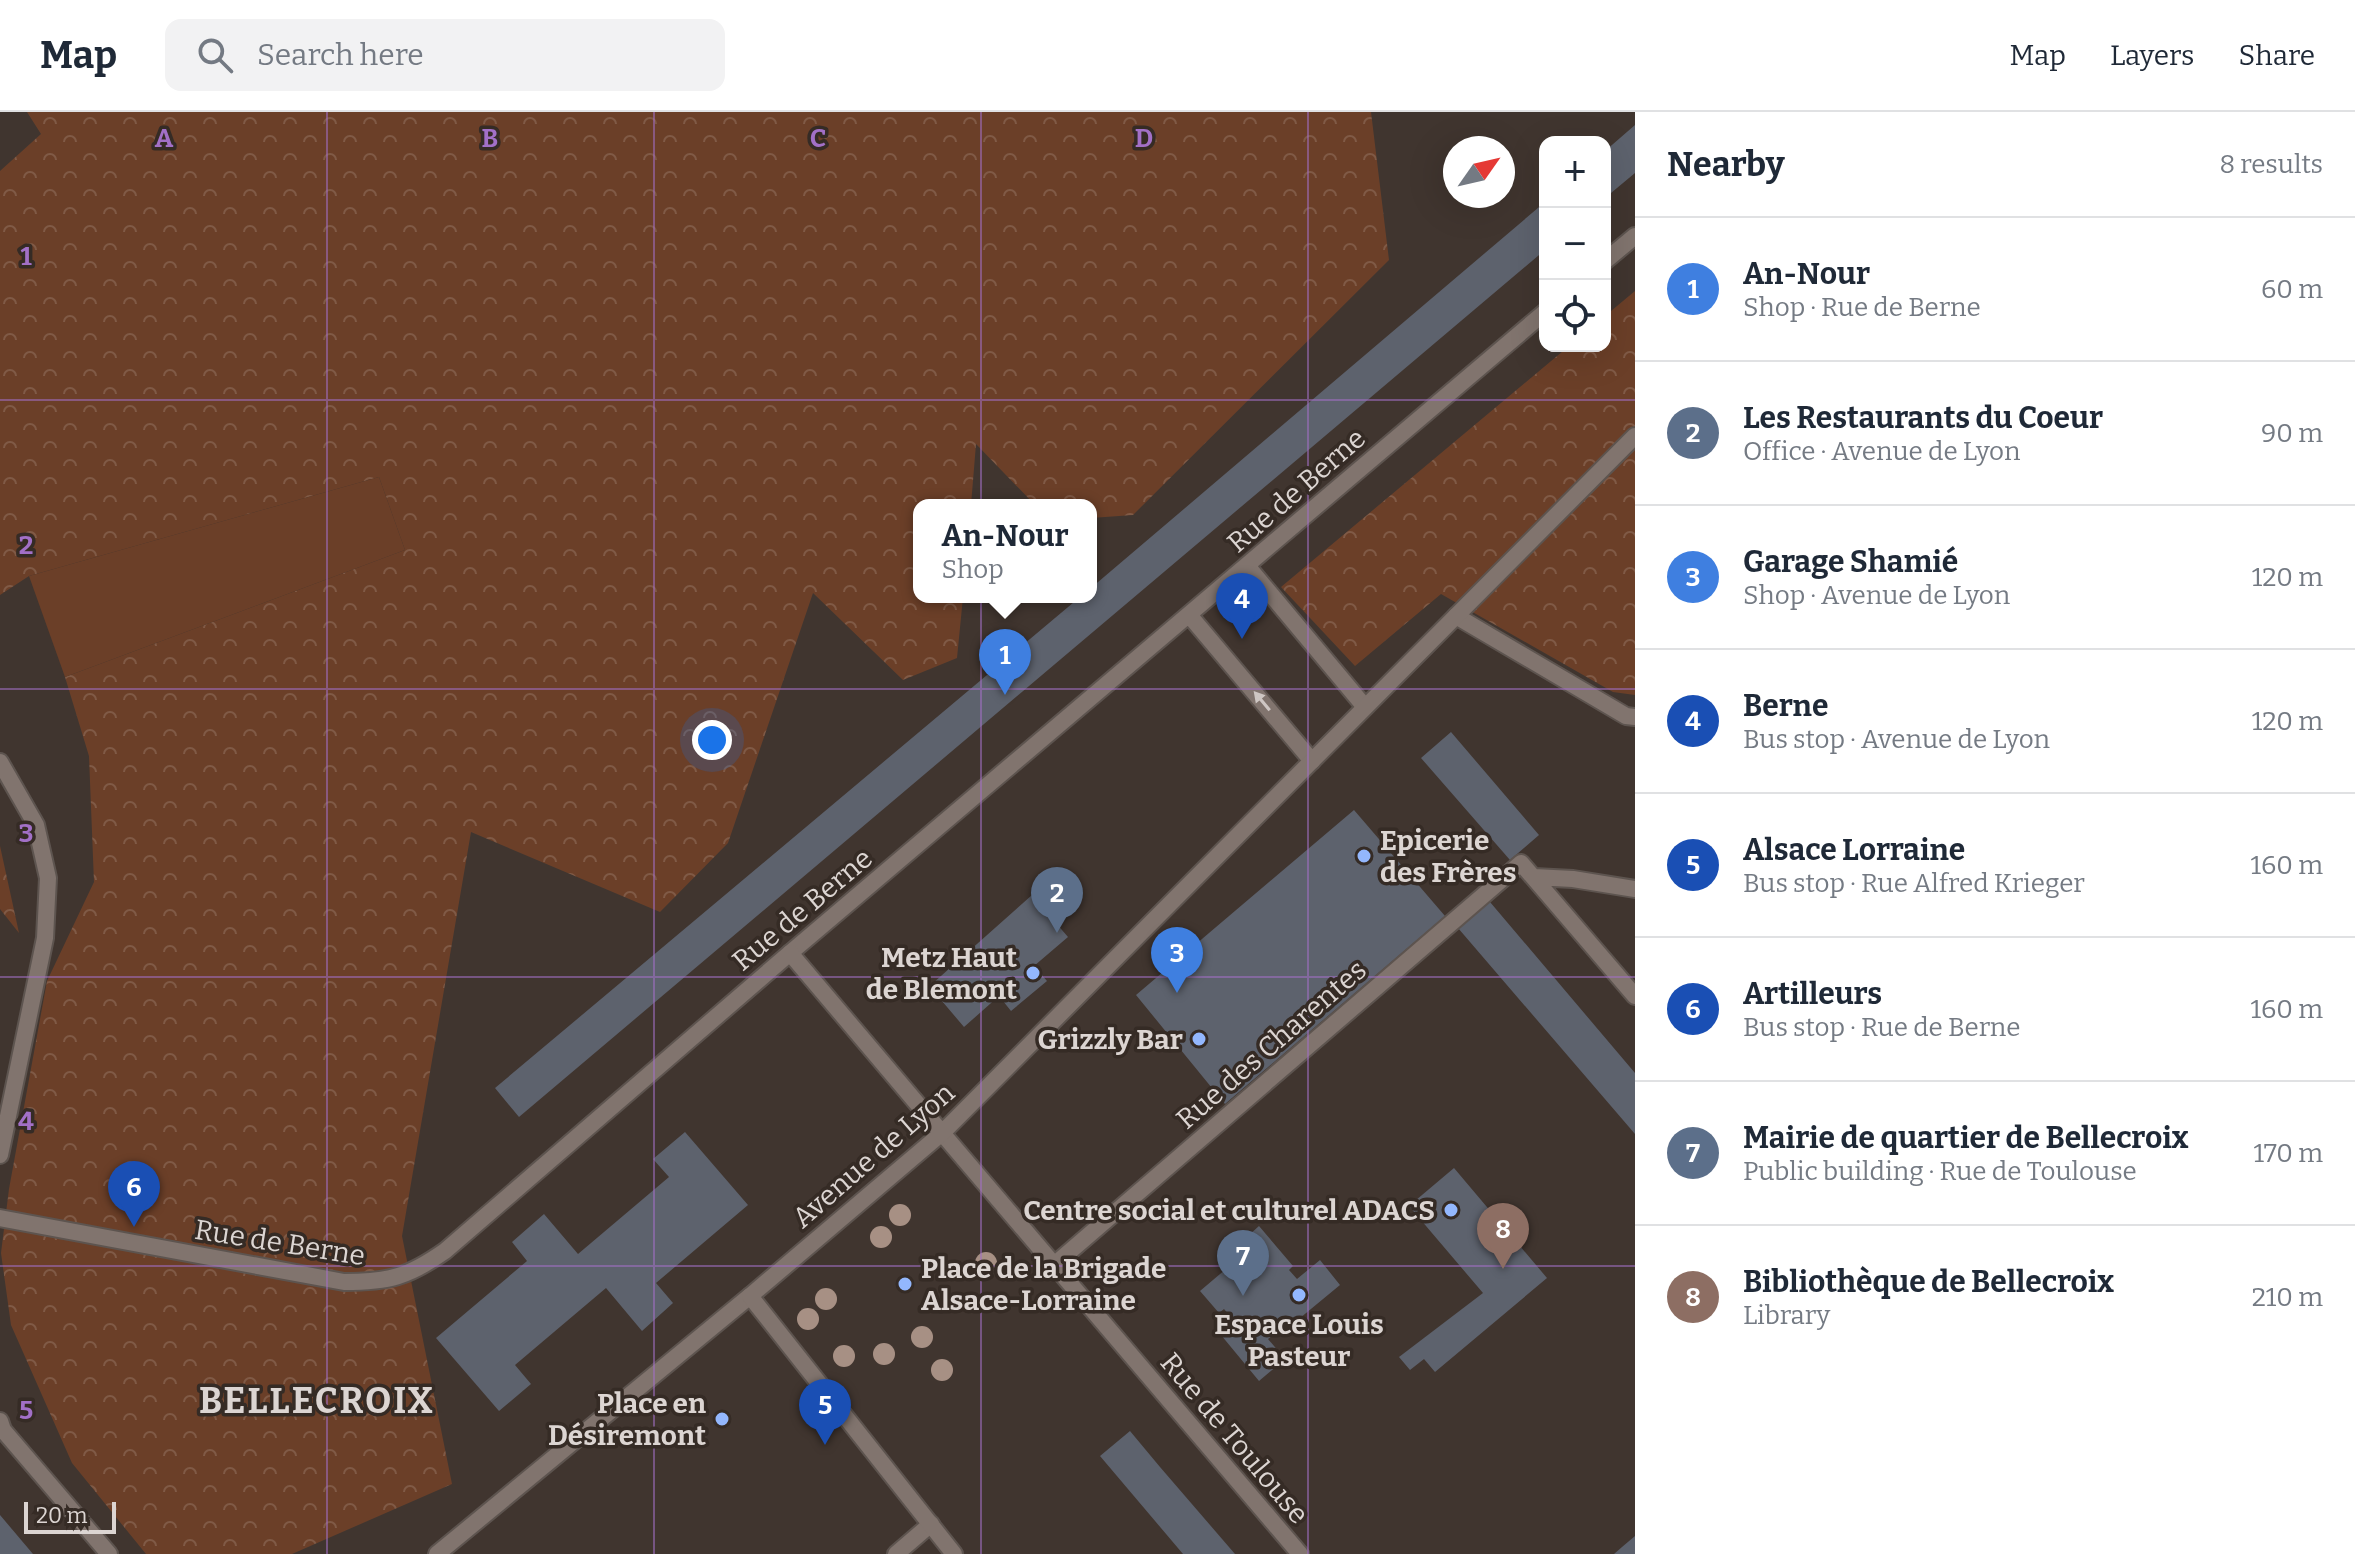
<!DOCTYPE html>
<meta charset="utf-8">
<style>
body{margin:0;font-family:Bitter,serif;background:#f2f2f3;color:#1f2937}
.controls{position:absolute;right:24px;top:24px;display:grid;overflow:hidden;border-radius:16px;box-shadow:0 8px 32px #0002}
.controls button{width:72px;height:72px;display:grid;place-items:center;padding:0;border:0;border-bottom:2px solid #e0e1e3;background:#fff;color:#1f2937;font:40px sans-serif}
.compass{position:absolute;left:1443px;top:24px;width:72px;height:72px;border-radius:50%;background:#fff;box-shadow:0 8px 32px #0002;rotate:56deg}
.scale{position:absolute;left:24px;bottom:20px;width:92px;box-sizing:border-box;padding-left:8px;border:4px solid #dcd5d2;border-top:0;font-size:22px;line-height:28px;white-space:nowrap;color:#dcd5d2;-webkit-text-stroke:6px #352b25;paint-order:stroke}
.you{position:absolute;left:712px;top:628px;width:28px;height:28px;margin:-20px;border:6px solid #fff;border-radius:50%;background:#1a73e8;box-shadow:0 0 0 12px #1a73e833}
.badge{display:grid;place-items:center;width:52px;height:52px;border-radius:50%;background:#536990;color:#fff;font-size:26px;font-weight:700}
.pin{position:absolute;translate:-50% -66px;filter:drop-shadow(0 2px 4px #0008)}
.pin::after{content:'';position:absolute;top:42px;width:28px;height:24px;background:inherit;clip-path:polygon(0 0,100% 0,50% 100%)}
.popup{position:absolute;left:913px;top:387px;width:184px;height:104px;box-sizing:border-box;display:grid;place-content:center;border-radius:16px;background:#fff;filter:drop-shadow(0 2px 6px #0005);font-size:26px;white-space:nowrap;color:#747a83}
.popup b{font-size:30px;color:#1f2937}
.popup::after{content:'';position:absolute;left:50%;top:100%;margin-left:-16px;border:16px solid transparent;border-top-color:#fff}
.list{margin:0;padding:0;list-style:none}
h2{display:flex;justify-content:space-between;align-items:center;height:104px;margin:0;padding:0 32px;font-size:34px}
h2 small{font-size:26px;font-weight:400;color:#747a83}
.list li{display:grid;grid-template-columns:52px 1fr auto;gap:24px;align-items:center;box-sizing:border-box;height:144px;padding:0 32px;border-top:2px solid #e0e1e3}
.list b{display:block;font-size:30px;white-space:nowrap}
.list p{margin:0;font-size:26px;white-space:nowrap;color:#747a83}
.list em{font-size:26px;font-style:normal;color:#747a83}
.icon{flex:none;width:44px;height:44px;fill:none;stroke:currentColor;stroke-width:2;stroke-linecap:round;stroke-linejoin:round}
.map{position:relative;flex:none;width:1635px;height:1442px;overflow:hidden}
header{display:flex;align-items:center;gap:48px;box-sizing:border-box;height:112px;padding:0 40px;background:#fff;border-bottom:2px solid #e0e1e3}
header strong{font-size:38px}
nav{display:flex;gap:44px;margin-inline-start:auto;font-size:28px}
.search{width:560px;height:72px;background:#f2f2f3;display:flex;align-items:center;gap:20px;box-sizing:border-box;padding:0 28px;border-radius:16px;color:#747a83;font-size:30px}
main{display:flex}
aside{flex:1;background:#fff}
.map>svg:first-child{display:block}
</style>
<header>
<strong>Map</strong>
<div class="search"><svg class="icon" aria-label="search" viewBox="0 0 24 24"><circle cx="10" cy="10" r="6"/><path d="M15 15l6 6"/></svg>Search here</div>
<nav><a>Map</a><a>Layers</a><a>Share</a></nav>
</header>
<main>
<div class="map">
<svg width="1635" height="1442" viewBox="0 0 1635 1442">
<defs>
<pattern id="forest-crowns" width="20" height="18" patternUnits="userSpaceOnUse" patternTransform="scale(2)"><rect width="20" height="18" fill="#6b3f28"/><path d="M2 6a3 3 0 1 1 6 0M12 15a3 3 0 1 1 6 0" fill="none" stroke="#805a46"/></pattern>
</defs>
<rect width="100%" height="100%" fill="#40352f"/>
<path fill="url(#forest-crowns)" d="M27,0H1371L1389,148L1133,403L1091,406V393H1035L976,332L971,393H919V485H963L957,546L903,568L813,481L728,731L660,800L471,720L402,1124L452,1372L292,1442H146L72,1351L11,1213L1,1141L9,1077L47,869L94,770L89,644L65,565L405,438L379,365L29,464L0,483V59L41,22Z
M1635,179V583L1613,580L1441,482L1355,554L1281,475L1569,234H1605V204Z
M0,734L19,821L0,797Z"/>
<path fill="#6b3f28" d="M379,365L405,438L65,565L29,464Z"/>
<path fill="#5d626d" d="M1635,13V61L1605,86V39Z
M1545,90V138L519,1005L495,976L1080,485H1091V476Z
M1451,620L1539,723L1510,748L1421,646Z
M1354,698L1445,804L1225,992L1136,883Z
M1032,783L1068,825L1034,854L1047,869L1011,899L999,884L964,915L925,869L932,872Z
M1490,790L1635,961V1022L1458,816Z
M685,1020L748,1093L656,1171L673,1191L642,1219L606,1176L515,1253L531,1272L499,1299L436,1226L527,1149L512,1130L544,1102L578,1142L669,1065L653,1047Z
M1454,1056L1547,1166L1435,1260L1424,1247L1410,1258L1399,1245L1483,1181L1409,1094Z
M1259,1114L1293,1154L1289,1158L1297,1167L1320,1148L1340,1173L1294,1211L1291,1208L1268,1227L1285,1247L1259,1269L1221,1223L1236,1211L1224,1197L1219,1201L1200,1179L1246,1140L1239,1132Z
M1130,1319L1160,1355L1235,1442H1183L1100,1344Z
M0,1403L33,1442H0Z
M1635,1424V1442H1614L1622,1435Z"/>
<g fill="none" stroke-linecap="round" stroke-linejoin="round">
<defs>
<path id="minor" d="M1605,149L1635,124
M1248,455L1365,595
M1190,504L1312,649
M1456,504L1626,604L1635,605
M1534,765L1573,767L1635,777
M790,841L1545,200
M942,1021L1300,1442
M1054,1153L1521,751L1635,884
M0,1309L3,1318L109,1442
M437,1442L750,1184
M896,1442L931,1412"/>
<path id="tertiary" d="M0,650L36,713L48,766L45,826L0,1043
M0,1106L344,1170C389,1170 408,1165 445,1139L790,841L942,1021
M954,1442L750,1184L942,1021L1635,324"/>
</defs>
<use href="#minor" stroke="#5d544f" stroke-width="20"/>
<use href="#tertiary" stroke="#5d544f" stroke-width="20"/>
<use href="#minor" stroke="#81746e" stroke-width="16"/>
<use href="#tertiary" stroke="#81746e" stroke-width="16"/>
</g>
<g fill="#a79084">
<circle cx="900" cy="1103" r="11"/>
<circle cx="881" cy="1125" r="11"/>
<circle cx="986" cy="1151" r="11"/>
<circle cx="826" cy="1187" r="11"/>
<circle cx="808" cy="1207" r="11"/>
<circle cx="922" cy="1225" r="11"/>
<circle cx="884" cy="1242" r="11"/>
<circle cx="844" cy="1244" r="11"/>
<circle cx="942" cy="1258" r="11"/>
</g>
<defs><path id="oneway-solid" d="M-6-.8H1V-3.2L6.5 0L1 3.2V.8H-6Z" transform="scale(2)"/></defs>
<use fill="#cec6c3" href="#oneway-solid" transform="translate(1262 589) rotate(-130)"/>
<path fill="none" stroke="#a270c7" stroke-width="2" stroke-opacity="0.55" d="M327,0V1442M654,0V1442M981,0V1442M1308,0V1442M0,288H1635M0,577H1635M0,865H1635M0,1154H1635"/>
<g fill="#93b7fd" stroke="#352b25" stroke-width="3">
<circle cx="1364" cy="744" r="8"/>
<circle cx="1033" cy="861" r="8"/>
<circle cx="1199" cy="927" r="8"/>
<circle cx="1451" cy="1098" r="8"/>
<circle cx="905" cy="1172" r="8"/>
<circle cx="1299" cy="1183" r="8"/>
<circle cx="722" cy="1307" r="8"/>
</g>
<g text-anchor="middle" stroke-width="7" stroke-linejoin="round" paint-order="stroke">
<g font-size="28" fill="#dcd5d2" stroke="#352b25">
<text transform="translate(1296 378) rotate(-41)" y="10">Rue de Berne</text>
<text transform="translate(802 797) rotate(-40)" y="10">Rue de Berne</text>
<text transform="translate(1271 932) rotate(-41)" y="10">Rue des Charentes</text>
<text transform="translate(873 1043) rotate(-41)" y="10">Avenue de Lyon</text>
<text transform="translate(280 1130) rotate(9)" y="10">Rue de Berne</text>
<text transform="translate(1235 1326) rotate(50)" y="10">Rue de Toulouse</text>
</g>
<g font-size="28" font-weight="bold" fill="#dcd5d2" stroke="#352b25" text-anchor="end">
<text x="1380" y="738" text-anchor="start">Epicerie<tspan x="1380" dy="32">des Frères</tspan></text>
<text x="1017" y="855">Metz Haut<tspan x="1017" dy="32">de Blemont</tspan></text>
<text x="1183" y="937">Grizzly Bar</text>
<text x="1435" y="1108">Centre social et culturel ADACS</text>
<text x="921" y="1166" text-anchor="start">Place de la Brigade<tspan x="921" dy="32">Alsace-Lorraine</tspan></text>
<text x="1299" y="1222" text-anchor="middle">Espace Louis<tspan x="1299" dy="32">Pasteur</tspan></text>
<text x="706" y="1301">Place en<tspan x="706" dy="32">Désiremont</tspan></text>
</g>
<g font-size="36" font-weight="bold" letter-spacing="2" fill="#dcd5d2" stroke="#352b25">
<text x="317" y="1301">BELLECROIX</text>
</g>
</g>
<g font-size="26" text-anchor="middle" font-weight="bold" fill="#a270c7" stroke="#352b25" stroke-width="7" stroke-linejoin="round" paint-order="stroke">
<text x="164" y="35">A</text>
<text x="490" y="35">B</text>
<text x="818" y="35">C</text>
<text x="1144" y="35">D</text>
<text x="26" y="153">1</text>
<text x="26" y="442">2</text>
<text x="26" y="730">3</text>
<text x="26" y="1018">4</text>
<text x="26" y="1307">5</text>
</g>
</svg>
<div class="controls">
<button>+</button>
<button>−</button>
<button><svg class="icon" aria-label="locate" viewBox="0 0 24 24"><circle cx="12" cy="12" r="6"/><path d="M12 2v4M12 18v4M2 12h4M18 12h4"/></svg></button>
</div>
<svg class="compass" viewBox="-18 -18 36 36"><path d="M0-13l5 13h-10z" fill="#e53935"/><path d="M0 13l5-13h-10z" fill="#747a83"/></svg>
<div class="scale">20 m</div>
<div class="you"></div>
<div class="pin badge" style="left:1005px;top:583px;background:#3f7fe0">1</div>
<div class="popup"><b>An-Nour</b>Shop</div>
<div class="pin badge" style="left:1057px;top:821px;background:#5c6f8a">2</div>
<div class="pin badge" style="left:1177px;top:881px;background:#3f7fe0">3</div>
<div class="pin badge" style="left:1242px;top:527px;background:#1a4fb4">4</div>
<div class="pin badge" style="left:825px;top:1333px;background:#1a4fb4">5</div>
<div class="pin badge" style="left:134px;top:1115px;background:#1a4fb4">6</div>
<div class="pin badge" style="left:1243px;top:1184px;background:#5c6f8a">7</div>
<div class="pin badge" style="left:1503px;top:1157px;background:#8d6e63">8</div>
</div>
<aside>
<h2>Nearby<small>8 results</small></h2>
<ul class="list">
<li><span class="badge" style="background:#3f7fe0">1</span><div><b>An-Nour</b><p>Shop · Rue de Berne</p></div><em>60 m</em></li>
<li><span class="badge" style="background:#5c6f8a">2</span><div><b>Les Restaurants du Coeur</b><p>Office · Avenue de Lyon</p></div><em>90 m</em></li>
<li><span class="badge" style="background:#3f7fe0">3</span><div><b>Garage Shamié</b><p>Shop · Avenue de Lyon</p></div><em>120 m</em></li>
<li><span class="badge" style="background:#1a4fb4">4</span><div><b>Berne</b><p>Bus stop · Avenue de Lyon</p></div><em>120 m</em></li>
<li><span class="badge" style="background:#1a4fb4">5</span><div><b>Alsace Lorraine</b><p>Bus stop · Rue Alfred Krieger</p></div><em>160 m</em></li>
<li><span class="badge" style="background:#1a4fb4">6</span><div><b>Artilleurs</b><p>Bus stop · Rue de Berne</p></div><em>160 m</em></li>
<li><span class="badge" style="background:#5c6f8a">7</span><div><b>Mairie de quartier de Bellecroix</b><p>Public building · Rue de Toulouse</p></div><em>170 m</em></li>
<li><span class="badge" style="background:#8d6e63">8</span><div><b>Bibliothèque de Bellecroix</b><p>Library</p></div><em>210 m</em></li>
</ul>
</aside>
</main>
